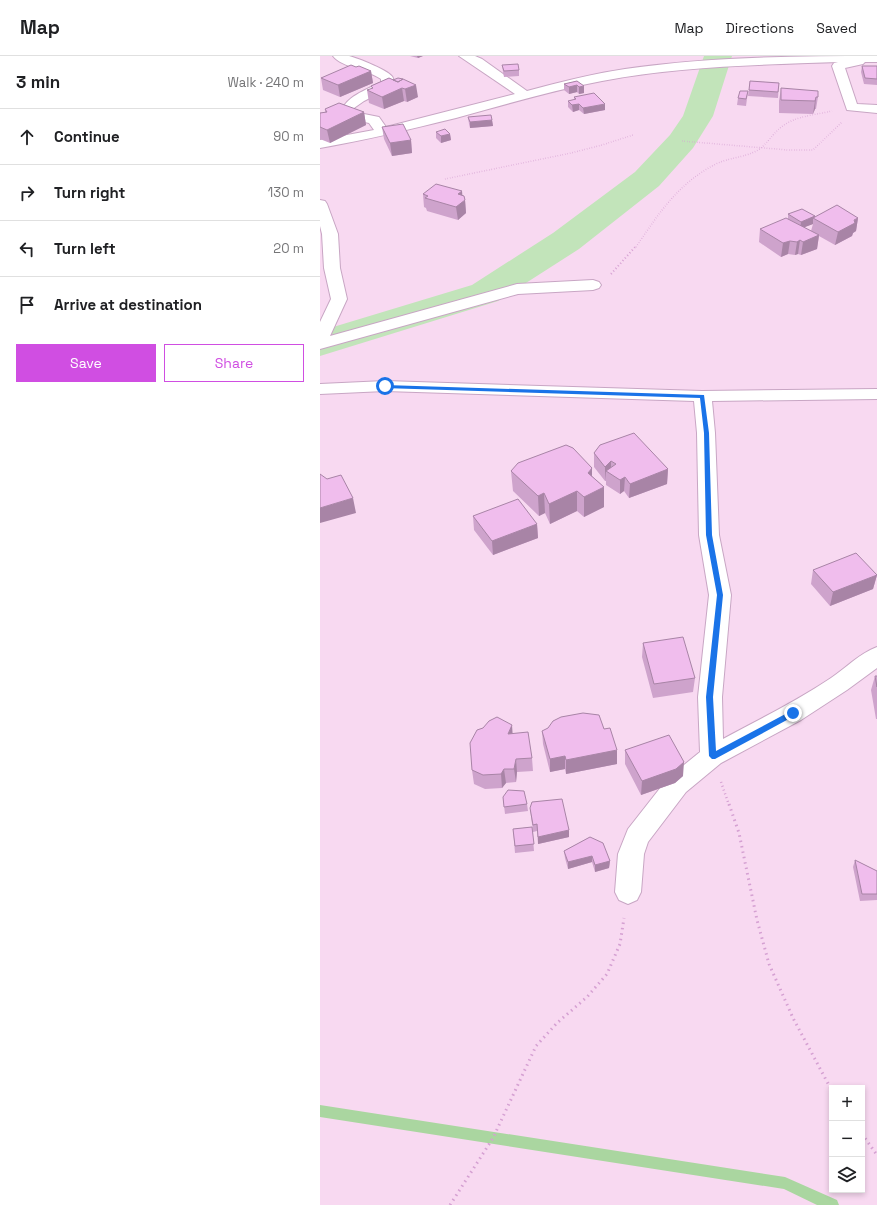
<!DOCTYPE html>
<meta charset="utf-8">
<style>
body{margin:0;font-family:"Space Grotesk",sans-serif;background:#f6f6f6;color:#202124}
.controls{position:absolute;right:12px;bottom:12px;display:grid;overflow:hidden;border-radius:0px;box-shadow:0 2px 6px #0003}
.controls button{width:36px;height:36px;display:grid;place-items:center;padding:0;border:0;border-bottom:1px solid #e0e0e0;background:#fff;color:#202124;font:20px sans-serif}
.stop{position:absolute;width:12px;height:12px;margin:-9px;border:3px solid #1a73e8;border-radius:50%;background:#fff}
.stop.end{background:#1a73e8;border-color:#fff;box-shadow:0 1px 4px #0008}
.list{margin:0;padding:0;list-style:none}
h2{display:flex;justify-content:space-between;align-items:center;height:52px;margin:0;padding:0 16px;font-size:17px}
h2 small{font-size:13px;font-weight:400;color:#757577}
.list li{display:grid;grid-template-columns:26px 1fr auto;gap:12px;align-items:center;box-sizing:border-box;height:56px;padding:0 16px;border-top:1px solid #e0e0e0}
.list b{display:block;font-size:15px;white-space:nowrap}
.list em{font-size:13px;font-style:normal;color:#757577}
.actions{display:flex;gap:8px;padding:12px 16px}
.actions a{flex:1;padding:9px 0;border:1px solid #d04ee2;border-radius:0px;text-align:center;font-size:14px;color:#d04ee2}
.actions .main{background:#d04ee2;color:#fff}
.icon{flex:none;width:22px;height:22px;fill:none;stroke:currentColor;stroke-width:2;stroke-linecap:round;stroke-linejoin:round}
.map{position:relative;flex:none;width:557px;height:1149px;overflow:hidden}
header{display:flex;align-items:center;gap:24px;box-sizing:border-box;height:56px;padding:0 20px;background:#fff;border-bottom:1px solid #e0e0e0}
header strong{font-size:19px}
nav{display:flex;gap:22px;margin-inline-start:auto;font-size:14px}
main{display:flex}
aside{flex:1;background:#fff}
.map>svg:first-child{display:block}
</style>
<header>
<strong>Map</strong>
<nav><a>Map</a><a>Directions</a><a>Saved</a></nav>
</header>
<main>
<aside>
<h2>3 min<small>Walk · 240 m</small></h2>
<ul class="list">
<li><svg class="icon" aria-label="ahead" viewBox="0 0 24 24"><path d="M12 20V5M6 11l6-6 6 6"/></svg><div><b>Continue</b></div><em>90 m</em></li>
<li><svg class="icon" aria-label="right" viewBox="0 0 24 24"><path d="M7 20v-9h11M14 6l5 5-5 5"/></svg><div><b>Turn right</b></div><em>130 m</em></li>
<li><svg class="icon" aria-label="left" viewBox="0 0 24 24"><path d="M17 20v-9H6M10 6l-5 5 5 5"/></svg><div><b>Turn left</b></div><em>20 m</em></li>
<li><svg class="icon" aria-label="arrive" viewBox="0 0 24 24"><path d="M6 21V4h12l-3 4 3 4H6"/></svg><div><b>Arrive at destination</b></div></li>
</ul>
<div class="actions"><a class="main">Save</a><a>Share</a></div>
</aside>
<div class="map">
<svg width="557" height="1149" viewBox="0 0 557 1149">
<rect width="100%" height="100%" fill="#fbe5f5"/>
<path fill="#f8d9f1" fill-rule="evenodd" d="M0,0H557V1149H0ZM512,1032H542V1134H512Z"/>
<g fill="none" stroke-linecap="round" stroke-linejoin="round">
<path fill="#aad6a0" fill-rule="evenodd" d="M0,1049L465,1121L517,1144L519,1149H497L464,1133L0,1061Z"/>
<path fill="#c2e4ba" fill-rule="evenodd" d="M384,0H412L393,60L373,92L339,130L259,193L178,245L0,300V275L152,229L233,177L315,116L350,79L363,60Z"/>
<defs>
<path id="minor" d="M13,0C18,0 24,0 29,0C37,2 71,15 73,22C74,25 73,28 71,31L44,45L34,52V56L59,61L66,71L195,38L139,0H155L162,3L207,35C240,26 272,18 305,13C388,1 473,0 557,0V6H545L543,8L525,12L537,48L557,49V57L527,54L512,10L514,7L518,6C440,9 359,10 282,25C233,34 184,49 136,62C91,73 46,84 0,92V84L54,74L49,67L22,61L21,58C23,41 47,34 61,26V23C49,14 21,11 13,0Z
M0,144L5,145L7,148L18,178L20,212L27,243L10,280L197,228L273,224L279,226L281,229L279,232L273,234L198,238L0,293V266L11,243L4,212L2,178L0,170Z
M65,325L382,335L557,333V343L392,345L395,377L399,479L411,539L402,641L403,683C440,663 477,645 511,622C526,612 540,597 557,591V612L527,634L481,664L401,707L366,736L328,786L324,798L321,836L317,844L308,848L299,844L295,836L298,798L308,773L348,722L380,696L378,641L389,539L379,479L377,377L374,345L65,335L0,338V328Z"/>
</defs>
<use href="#minor" stroke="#c8a6c4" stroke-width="2"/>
<path stroke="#d5a0d2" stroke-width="1.5" stroke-dasharray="0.5 2" stroke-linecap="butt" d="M362,85L468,94H493L522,66
M125,123L251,97L282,89L313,79
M316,191C339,157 359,126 398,107C412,101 429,101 441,92C448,86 453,78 460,72C474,60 495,59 512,55"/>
<path stroke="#d5a0d2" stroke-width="2" stroke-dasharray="1 2.5" stroke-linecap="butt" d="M291,218L316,190"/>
<path stroke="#d5a0d2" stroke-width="2.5" stroke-dasharray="1 3" stroke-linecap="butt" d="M401,726L409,749"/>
<path stroke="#d5a0d2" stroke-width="3" stroke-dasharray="1.5 4" stroke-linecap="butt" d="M409,748L419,777L437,864L449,908L473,962L512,1035
M542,1078L557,1099
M130,1149L173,1082L216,990L237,967L267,941L287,918L300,888L304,862"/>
<use href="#minor" fill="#fff" fill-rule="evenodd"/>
</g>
<path fill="#cea3cc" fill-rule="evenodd" d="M90,0H103L98,2Z
M182,9L199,14V20L184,21L183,16Z
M542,10H557V29L544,28L541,16Z
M36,11L51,15L53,27L20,41L3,34L1,22Z
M69,22L98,41L87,46L84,45L64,53L49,47L47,34L52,33L51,30Z
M257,25L264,37L259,38L257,36L249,38L244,34V28Z
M430,25L459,27L458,42L428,40Z
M461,32L498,41L496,53H495L493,58L459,57V45Z
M428,35L426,50L417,49L418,42Z
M254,41L285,54L264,58L259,54L253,56L248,51V45L254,44Z
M5,53L44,56L46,69L10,87L0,83V57L5,56Z
M148,61L172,64L173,70L150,72L149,68Z
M62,71L91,84L92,97L72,100L64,83Z
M116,76L130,78L131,84L121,87L116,82Z
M103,138L142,139L145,144L146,157L138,164L107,155L106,152L104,151Z
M468,158L495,160V161L538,162L536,175L533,177L532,180L515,189L499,180L497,193L481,199L478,198L475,199L468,198L461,201L439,186L440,173L468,163ZM493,168L491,175L484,171Z
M274,397L348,413L347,428L309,442L304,435L300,438L286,429V425H285L274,411Z
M191,415L272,420L284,431V451L264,461L257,455L230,468L225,457L219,460L193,435Z
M153,460L217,468L218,482L173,499L154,474Z
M493,514L557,519L553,533L510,550L491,528Z
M323,587L375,622L373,636L333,642L322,601Z
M555,620H557V663H556L551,634Z
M284,673L297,708L246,718L245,713L230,716L223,688L222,675Z
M193,678L212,702L213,715L197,716L196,726L186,727L182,732L165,733L154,728L152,714Z
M305,694L363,720L355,727L321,739L305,708Z
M183,741L207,748L208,755L185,758Z
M210,752L249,781L218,788L217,775L213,776Z
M212,771L214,795L195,797L193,773Z
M270,781L290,805L289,812L275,816L272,806L248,813L245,802L244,795Z
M535,804L557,815V844L540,845L533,811Z"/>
<path fill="#a884a6" d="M97,0H103L98,2Z
M51,15L53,27L20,41L18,29Z
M96,29L98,41L87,46L85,33Z
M257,29V36L249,38V31Z
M264,30V37L259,38V31Z
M82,32L84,45L64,53L62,41Z
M496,41L495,53L493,58L495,45Z
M259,48V54L253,56L252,49Z
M285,48V54L264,58L263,52Z
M44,56L46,69L10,87L7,74Z
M172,64L173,70L150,72V66Z
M130,78L131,84L121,87V80Z
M91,84L92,97L72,100L70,87Z
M142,135L143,146L145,144L146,157L138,164L136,151L138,138Z
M495,160V163L493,162V168L480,173L481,166Z
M538,162L536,175L533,177L532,180L515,189L518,176Z
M499,179L497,193L481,199L483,186Z
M480,184L478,198L475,199L477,186Z
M470,185L468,198L461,201L463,187Z
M291,405V418L286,415L285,425V411Z
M272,412V432L268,417Z
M348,413L347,428L309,442L310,428Z
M305,421L304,435L300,438V424Z
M284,431V451L264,461V441Z
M257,435V455L230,468L229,448Z
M224,437L225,457L219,460L218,440Z
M33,442L36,457L0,467V452Z
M217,468L218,482L173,499L172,485Z
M557,519L553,533L510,550L513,536Z
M192,669L193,683L188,678Z
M297,694V708L246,718V704Z
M245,700V713L230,716V703Z
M196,703L197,716L196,726L194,713Z
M364,706L363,720L355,727L321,739L322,725Z
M184,713L186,727L182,732L181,718Z
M249,774V781L218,788V781Z
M272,800V806L248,813V806Z
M290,805L289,812L275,816V809Z"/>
<path fill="#f0bded" stroke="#a884a6" d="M198,8L199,14L184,15L182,9Z
M31,9L36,11L39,10L51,15L18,29L1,22Z
M542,10H557V23L545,22Z
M69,22L78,26L83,23L96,29L85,33L82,32L62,41L47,34L53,32L51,30Z
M78,22L83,23L78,26L73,24Z
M257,25L264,30L259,31L257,29L249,31L244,28Z
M430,25L459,27L458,36L429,34Z
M461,32L498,35V41H496L495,45L461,44Z
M420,35H428L426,43L418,42Z
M274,37L285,48L263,52L259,48L252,49L248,45L256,43L254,41Z
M19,47L44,56L7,74L0,71V57L7,56L5,53Z
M171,59L172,64L150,66L148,61Z
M83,68L91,84L70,87L62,71Z
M125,73L130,78L121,80L116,76Z
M116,128L142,135L138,138L144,140L145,144L136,151L105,142L108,140L103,138Z
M517,149L538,162L534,164L535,167L518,176L493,162Z
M482,153L495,160L481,166L468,158Z
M466,162L499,179L483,186L480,184L477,186L470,185L463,187L440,173Z
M314,377L348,413L310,428L305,421L300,424L286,415L296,408L291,405L285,411L274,397L280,389Z
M246,389L253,392L272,412L268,417L284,431L264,441L257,435L229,448L224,437L218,440L191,415L198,407Z
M0,418L7,423L21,419L33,442L0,452Z
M198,443L217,468L172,485L153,460Z
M536,497L557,519L513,536L493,514Z
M363,581L375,622L334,628L323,587Z
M555,620H557V631Z
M263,657L279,659L284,673L290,672L297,694L246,704L245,700L230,703L222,675L228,672L233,665L241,661Z
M177,661L192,669L188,678L208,676L212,702L196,703L194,713H184L181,718L163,719L152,714L150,687L157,674L163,672L169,665Z
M349,679L364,706L356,713L322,725L305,694Z
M188,734L204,735L207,748L184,751L183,741Z
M242,743L249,774L218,781L217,768L213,769L210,752L212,746Z
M212,771L214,788L195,790L193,773Z
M270,781L283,787L290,805L275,809L272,800L248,806L244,795Z
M535,804L557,815V838H542Z"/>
<path fill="#1a73e8" d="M65,329L384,339L389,377L392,479L403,539L393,641L396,695L471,655H476V659L395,703H392L389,700L386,641L397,539L386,479L384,377L380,342L63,332L62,330Z"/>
</svg>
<div class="controls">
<button>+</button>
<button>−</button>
<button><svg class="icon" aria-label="layers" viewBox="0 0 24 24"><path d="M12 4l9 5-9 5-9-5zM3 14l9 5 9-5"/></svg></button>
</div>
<div class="stop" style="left:65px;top:330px"></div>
<div class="stop end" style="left:473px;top:657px"></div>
</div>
</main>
